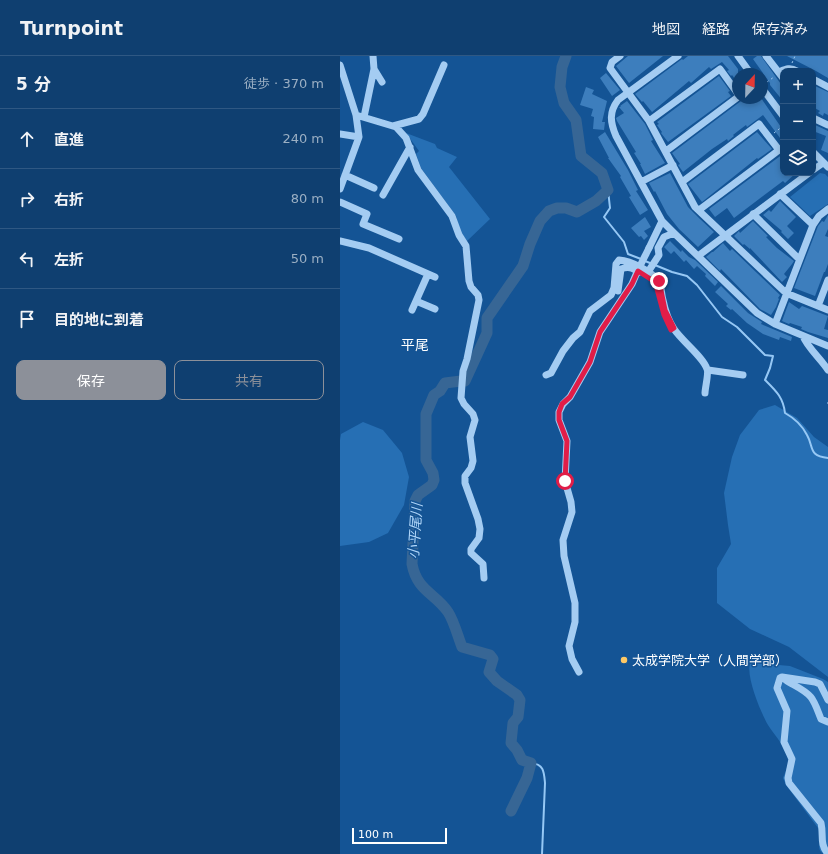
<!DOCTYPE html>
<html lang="ja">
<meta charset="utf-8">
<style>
body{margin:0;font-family:"DejaVu Sans","Noto Sans JP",sans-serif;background:#1d4a78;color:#f1f3f6}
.controls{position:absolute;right:12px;top:12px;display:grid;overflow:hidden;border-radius:8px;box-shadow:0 2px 6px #0003}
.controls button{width:36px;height:36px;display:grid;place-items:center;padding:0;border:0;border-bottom:1px solid #2f5883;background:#0f3f70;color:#f1f3f6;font:20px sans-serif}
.compass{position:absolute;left:392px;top:12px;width:36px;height:36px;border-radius:50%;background:#0f3f70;box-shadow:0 2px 6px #0003;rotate:22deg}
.scale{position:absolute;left:12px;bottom:10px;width:95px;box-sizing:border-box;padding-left:4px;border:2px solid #fff;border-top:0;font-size:11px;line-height:14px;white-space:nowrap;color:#fff;-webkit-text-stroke:3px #145495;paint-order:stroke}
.stop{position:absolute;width:12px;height:12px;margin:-9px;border:3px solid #e11d48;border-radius:50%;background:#fff}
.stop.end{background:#e11d48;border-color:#fff;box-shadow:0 1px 4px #0008}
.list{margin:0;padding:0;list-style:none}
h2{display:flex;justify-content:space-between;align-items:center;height:52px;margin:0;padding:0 16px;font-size:17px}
h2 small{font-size:13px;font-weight:400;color:#9bafc3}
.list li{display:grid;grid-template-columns:26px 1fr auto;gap:12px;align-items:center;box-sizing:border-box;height:60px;padding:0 16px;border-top:1px solid #2f5883}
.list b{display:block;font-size:15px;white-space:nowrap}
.list em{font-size:13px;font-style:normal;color:#9bafc3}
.actions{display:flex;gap:8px;padding:12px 16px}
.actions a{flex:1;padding:9px 0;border:1px solid #8c9099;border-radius:8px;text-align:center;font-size:14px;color:#8c9099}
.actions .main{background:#8c9099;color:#fff}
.icon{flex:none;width:22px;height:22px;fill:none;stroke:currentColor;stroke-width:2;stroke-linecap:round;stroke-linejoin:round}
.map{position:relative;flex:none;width:488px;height:798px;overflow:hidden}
header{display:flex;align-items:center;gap:24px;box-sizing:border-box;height:56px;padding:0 20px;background:#0f3f70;border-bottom:1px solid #2f5883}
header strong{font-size:19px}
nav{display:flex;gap:22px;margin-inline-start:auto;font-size:14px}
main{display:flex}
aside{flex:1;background:#0f3f70}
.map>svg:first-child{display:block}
</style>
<header>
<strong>Turnpoint</strong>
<nav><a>地図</a><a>経路</a><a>保存済み</a></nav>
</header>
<main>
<aside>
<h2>5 分<small>徒歩 · 370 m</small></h2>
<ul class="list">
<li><svg class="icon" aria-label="ahead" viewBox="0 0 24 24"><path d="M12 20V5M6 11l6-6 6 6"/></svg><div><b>直進</b></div><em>240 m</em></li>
<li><svg class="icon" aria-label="right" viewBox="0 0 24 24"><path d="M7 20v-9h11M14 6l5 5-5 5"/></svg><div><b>右折</b></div><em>80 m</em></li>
<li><svg class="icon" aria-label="left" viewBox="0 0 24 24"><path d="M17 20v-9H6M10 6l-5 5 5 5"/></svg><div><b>左折</b></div><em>50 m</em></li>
<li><svg class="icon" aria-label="arrive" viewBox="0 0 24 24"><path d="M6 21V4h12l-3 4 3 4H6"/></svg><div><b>目的地に到着</b></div></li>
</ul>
<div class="actions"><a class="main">保存</a><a>共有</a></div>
</aside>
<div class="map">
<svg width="488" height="798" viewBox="0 0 488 798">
<rect width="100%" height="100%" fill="#145495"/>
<path fill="#266fb4" d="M66,77L95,88L97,92L117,101L109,111L150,163L127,185L120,176L116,160L81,112L76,98L79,95Z
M480,117L485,118L488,121V148L470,160L450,141Z
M435,349L457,362L474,381L488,391V621L449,591L410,573L377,547V512L391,488L388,469L384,437L392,401L400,379L419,354Z
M23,366L43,374L62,397L69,421L64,449L48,477L29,486L0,490V384L1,378Z
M415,607L450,610L483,623L488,626V798C477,798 479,790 480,782C480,779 479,775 478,772L446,729L443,722C445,717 449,709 448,704C447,692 435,680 428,669C421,657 406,621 410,608Z"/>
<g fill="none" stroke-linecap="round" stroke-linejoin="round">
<path stroke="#96c8f5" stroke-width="2" d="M268,134L270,152L264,161L284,186L288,198L301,203
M305,205L332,216L347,220L357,229L382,261L397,271L425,299L433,300L430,312L425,324C436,335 443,341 445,357C454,362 462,369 467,379C474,391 468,400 488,402
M191,707C204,708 204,716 205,727L202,798"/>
<path stroke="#376695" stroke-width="11" d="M121,325L105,327L100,335L94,339L86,358V404L93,417L94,424L92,429L78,439L75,445L72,508C77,535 95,537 108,556C114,565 118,581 122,591L150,599L153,603L149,616L157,625L177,639L180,644L178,661L173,667L171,687L177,694L182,704L191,707L187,722L171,755
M125,325L147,277V262L183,210L190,188L200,165L209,155L217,152H226L237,156L256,145L268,134L262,117L241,100L236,64L224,47L220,31L222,11L226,0"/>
</g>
<path fill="#3d7ebd" d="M288,0H323L289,27L276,10Z
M348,0H388L398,13V27L392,19L391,20L387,15L389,14L382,6L371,13L369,11L351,27L349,25L312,56L303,45L302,46L295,38L342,3L343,4Z
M417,0H421L443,31V45L430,29V27L413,3Z
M447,0H488V22L476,15Z
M266,17L280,34L272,40L260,22Z
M379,20L390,35L388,36L391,40L328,86L321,77L322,76L317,69L319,68L317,66Z
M473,29L488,36V59L484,57L483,60L478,57L480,55L473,51Z
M246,31L254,34L252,38L267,45L262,66H265L264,74L253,73L254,61L251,60L253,53L240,49Z
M403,42H421L443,74V86L423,59L407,71L406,69L398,75L393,79L394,80L388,85L387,83L372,93L343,116L338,109L340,108L332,97L401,45Z
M287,45L305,68L313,84L311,85L325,107L305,118L300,108H301L294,97L296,96L277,65L276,62L284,57L279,51H281L280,50Z
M473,68L488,75V97L481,94L486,80L473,75Z
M265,76L288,114L298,134L296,135L308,154L300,159L289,141L291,140L280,121L281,120L268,102H269L258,81Z
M417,76L432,93L418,103L417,102L362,146L348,128Z
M443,98V117H456L445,127L443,125L394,162L387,152L375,161L369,153Z
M330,117L348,151L360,163L374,176L358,191L339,173L327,158L315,135L314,136L309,127Z
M440,145L456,161L447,170L454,177L448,183L441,176L442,175L423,159L429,154L431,156Z
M488,159V173L485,180L488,181V208L485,216H484L475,240L454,232L478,170L482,165L484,166Z
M305,161L311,171L304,175L308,180L304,184L301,180L299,181L291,172Z
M413,165L428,180L426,181L437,192L454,205L452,208L444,218L447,221L442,226L410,192V193L404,188L403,189L394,180L399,175L400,177Z
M330,185L341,196L342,194L349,201L355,204L378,226L375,230L365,220L366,218L357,210L354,213L346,204L344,206L334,195L331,198L324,191Z
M383,187L390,195L392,193L440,239L438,242L439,243L436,251L431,259L420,253L381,213L380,215L366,201L372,196H373Z
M381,230L408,257L422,266L421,268L452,281L451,285L440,281L439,284L423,278L407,267L392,253L391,254L386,250L388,248L375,236Z
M449,246L459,253L462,250L488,260L484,273L488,274V282L468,276L461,273L462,271L450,267L449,268L442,265Z"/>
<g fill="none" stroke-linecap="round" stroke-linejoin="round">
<path stroke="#a4ccf2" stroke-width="1" stroke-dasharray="2 3" stroke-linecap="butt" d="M452,7L455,0
M427,26L434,21
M434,77L443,70
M488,346V351"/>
<path stroke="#a4ccf2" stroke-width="7" d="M280,0L272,6L270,12L309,65L355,151L446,237L488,254
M338,0L278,44C269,56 270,66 276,80L322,165L334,177L417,257L435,268L488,290
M398,0L411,18
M426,0L443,22
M0,9L16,59L19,81L0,133
M34,13L42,26
M439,16C446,13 450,11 457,15
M473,23L488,31
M422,32L443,60
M16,59L56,71L66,82L78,114L112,160L119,179L126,190L129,225L131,231L138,239L139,244L127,303L123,315L121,342L124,348L133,358L135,364L130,381L133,405L131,412L125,420V427L138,463L140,473L139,482L131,493V497L143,508L144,522
M24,61L34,13L33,0
M473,62L488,69
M309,65L380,13L398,38
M53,70L79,63L83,58L104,9
M0,78L19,81
M326,95L398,41
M473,96L488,111
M473,114L483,107
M5,119L34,132
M301,126L333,109
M342,126L419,68L439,94L359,154
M43,139L70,91
M0,146L27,158L23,168L59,183
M413,158L459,203
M473,169L479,160L488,153
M0,185L29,192L95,221
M309,192L322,165
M358,200L469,117
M308,216L319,199L318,192L324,181L334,177
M278,235L281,213C289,210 292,212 299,216
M76,245L95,253
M478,250L488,224
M72,254L88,218
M435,268L473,169L440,138
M463,280C467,291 481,303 488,314
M368,314L403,319
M206,319L211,317L223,295L233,282L240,276L250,255L271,239L274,232L276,208L279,204C291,205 312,215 319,226C322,231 321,238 323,244C325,254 328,264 334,273C342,285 364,302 367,313C369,317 365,332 365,337
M239,616L232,603L229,590L235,566V547L224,500L223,484L232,456L231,446L225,425L227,385L219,364V356L223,348L230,341L250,306L260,276L292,228L298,214
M444,622C446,626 450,626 454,629C474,640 473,643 481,663L488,666
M488,798C479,787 484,780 481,767L449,727L448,722L452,703L444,686L447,655L437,632L440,622L442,621L475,626L480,628L488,644"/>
<path stroke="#a4ccf2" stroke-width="7" d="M298,214L309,192"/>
</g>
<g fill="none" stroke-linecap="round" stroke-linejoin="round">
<path stroke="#e11d48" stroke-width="5" d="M225,425L227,385L219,364V356L222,348L230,341L250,306L260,276L292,228L298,215L312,224L316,229L324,259L331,274L334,272L325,254L319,225"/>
</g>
<circle fill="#ffc965" stroke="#145495" stroke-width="1.5" cx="284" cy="604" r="4"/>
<g text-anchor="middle" stroke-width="3" stroke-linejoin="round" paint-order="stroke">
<g font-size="13" fill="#fff" stroke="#145495" text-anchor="start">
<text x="292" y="609">太成学院大学（人間学部）</text>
</g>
<g font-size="14" fill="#fff" stroke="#145495">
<text x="75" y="294">平尾</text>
</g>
<g font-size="14" font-style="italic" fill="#b0d6f9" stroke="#145495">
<text transform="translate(75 475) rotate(-86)" y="5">小平尾川</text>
</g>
</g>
</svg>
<div class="controls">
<button>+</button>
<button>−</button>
<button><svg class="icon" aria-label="layers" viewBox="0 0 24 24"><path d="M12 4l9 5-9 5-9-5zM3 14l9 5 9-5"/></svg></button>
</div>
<svg class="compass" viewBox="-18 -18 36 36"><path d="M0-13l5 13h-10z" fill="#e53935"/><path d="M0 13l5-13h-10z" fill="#9bafc3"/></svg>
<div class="scale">100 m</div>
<div class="stop" style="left:225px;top:425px"></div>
<div class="stop end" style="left:319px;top:225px"></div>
</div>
</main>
